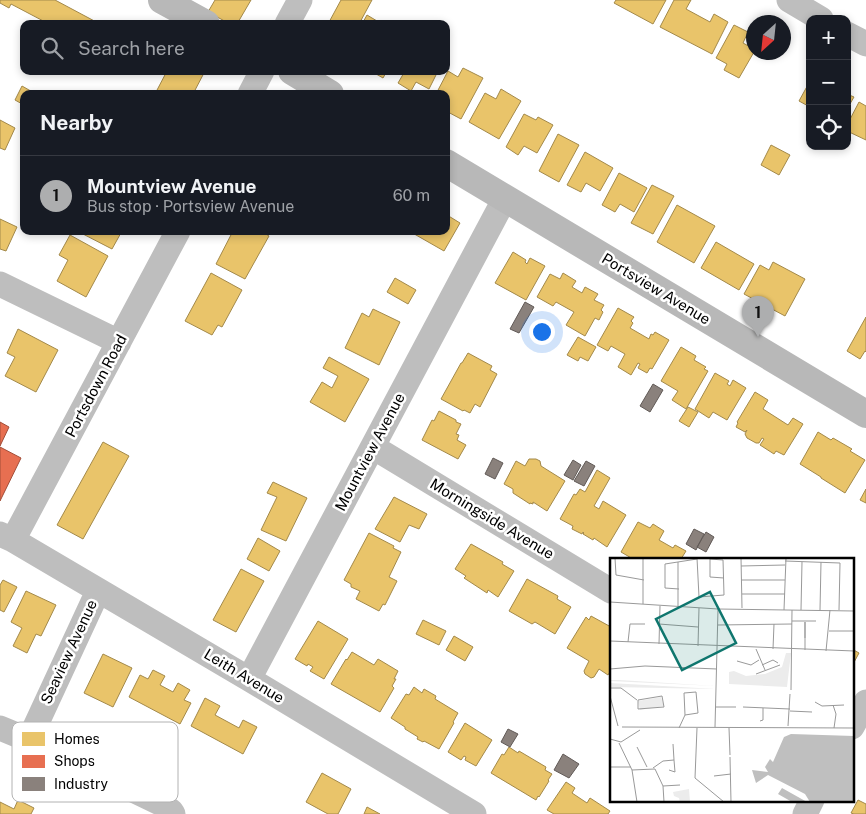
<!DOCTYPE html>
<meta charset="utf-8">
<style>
body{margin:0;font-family:"Public Sans",sans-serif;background:#242831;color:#f1f3f6}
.controls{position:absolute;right:15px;top:15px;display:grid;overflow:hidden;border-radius:10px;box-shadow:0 2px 8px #0003}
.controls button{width:45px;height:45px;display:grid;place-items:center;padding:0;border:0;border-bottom:1px solid #363941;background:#171b24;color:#f1f3f6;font:25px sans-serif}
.compass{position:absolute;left:746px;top:15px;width:45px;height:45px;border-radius:50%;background:#171b24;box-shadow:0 2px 8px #0003;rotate:207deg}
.you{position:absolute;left:541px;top:331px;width:18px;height:18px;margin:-12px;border:4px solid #fff;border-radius:50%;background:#1a73e8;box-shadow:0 0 0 8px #1a73e833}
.badge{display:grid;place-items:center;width:32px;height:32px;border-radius:50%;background:#adaeaf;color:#111;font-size:16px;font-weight:700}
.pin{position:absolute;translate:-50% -41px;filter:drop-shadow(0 1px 2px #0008)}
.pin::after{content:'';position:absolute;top:26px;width:18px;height:15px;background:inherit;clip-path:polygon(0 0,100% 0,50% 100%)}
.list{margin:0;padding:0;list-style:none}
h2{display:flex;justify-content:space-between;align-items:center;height:65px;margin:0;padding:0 20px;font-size:21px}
h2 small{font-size:16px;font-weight:400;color:#9ea1a6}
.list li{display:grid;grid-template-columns:32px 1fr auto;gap:15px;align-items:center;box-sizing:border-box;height:80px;padding:0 20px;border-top:1px solid #363941}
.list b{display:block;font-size:19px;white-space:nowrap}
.list p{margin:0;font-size:16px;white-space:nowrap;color:#9ea1a6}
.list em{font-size:16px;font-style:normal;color:#9ea1a6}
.icon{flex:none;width:28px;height:28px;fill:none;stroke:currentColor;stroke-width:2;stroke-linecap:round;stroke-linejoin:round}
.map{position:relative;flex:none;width:866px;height:814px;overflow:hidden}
.search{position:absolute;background:#171b24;box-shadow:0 2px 8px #0003;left:20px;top:20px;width:430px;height:55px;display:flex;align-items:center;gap:12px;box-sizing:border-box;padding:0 18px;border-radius:10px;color:#9ea1a6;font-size:19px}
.panel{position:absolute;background:#171b24;box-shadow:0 2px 8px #0003;left:20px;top:90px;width:430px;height:145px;border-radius:10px}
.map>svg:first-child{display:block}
</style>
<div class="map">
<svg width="866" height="814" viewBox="0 0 866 814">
<rect width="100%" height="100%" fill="#fff"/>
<path fill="#e9c46a" stroke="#a3894a" d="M0,0H55L100,24H49L11,4L9,8L0,3Z
M215,0H251L237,24H230L208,12Z
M341,0H372L359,24H328Z
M616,0H666L653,24L614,3Z
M674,0H691L686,9L710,22L714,14L728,22L712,54L660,27Z
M367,15L382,24H362Z
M734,25L748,32L743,43L754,49V52L739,78L724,70L727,64L716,58Z
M463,68L483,78L461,119L446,111V94H436L448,71L458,77Z
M167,71H205L193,94H159L156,92Z
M371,71H387L383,78Z
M405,71H438L429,89L416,82L411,91L398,83Z
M810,81V107L799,101Z
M22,86L36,94H24V105L15,100Z
M501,89L521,101L499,139L469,122L485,93L496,99Z
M847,94L854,97L847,109Z
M859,102L866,106V140L847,131V125Z
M524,114L536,120L538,117L553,125L537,153L524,146L518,155L506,147Z
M0,120L15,128L5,150L0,148Z
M558,134L579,145L559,182L539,171Z
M771,145L790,155L779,175L761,165Z
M585,152L613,168L600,191L586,183L581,192L567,185Z
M619,173L647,188L634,212L620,204L615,212L602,205Z
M652,185L674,196L653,234L631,223Z
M677,205L715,226L694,263L657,242Z
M447,215L460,223L444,251L409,231H446Z
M0,219L17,227L6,251L0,249Z
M81,231H122L112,249L81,233Z
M233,231H261L269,236L245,279L216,264Z
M70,235L108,256L86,297L57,281L68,260L59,255Z
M716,242L754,264L739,290L701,268Z
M513,252L526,260L525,262L527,264L530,258L545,266L526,300L495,283Z
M773,262L805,279L785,316L744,294L760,265L769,270Z
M211,273L242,290L222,327L218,325L212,335L185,321Z
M563,273L576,281L572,287L582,293L585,287L598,294L594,300L604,305L601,310L603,312L599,320L595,318L585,336L566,325L574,312L556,302L553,306L537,297L550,274L560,279Z
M395,278L416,290L408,304L387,292Z
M618,308L634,317L631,321L633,323L630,328L649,339L651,334L653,335L655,332L669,340L652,369L650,368L647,373L638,368L640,364L638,363L631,375L618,367L625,354L611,346L608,351L597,345Z
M373,309L400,322L379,365L345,348L362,313L369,317Z
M866,317V352L865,351L860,359L847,351Z
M18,329L58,350L36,392L5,376L15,357L7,353Z
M578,337L596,347L588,361L580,357L578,361L567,355Z
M681,347L696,356L694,360L706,367L704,369L708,371L686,409L672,400L678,391L661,381Z
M468,353L492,366L490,370L497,374L480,407L475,404L470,413L464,410L463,411L441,399L461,363H462Z
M329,357L369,379L345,422L310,402L322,382L332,388L338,376L323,368Z
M715,373L729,381L727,384L730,386L733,380L746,388L727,420L713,412L709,418L695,409Z
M755,392L768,400L763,409L788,425L793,418L803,424L784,455L776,451L774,454L760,445L764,439L762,438L759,443H756L747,438L745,434L747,430L745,432L736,427L738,423L737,422Z
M688,407L698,412L689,427L679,421Z
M439,411L456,420V422L461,424L456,434L459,435L457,440L466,445L458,459L422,440L432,420L434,421Z
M818,432L831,440L833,438L852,449L850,451L865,460L845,493L821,478V477L800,464Z
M103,442L129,456L83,539L57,525Z
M529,459H536L540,461L541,466L565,481L547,511L533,502V504L530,503V504L513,493V489L504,484L516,461L525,466Z
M597,470L610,478L594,506L599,509L603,501L626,515L607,547L594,538L593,540L583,534L584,533L583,532L582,534L572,529L573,526L560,519L574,494L576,495L580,489L585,492Z
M273,482L307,498L286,541L261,530L277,497L267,493Z
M866,489V503L860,500Z
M394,497L427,514L419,529L409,525L400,542L375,529Z
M638,522L650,528L653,524L664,531L659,540L673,548L675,545L686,551L681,559H633L621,552Z
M369,533L394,546L393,548L401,552L389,577L397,581L385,605L383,604L379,611L356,599L360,591L351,587V584L344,580Z
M258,538L280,551L269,571L247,559Z
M471,544L503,562L502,564L514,571L498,597L488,590L487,593L464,578L466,576L455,569Z
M241,569L264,581L236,632L213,620Z
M527,579L558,596L557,599L571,607L555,634L535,622L532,624L509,611Z
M3,580L17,587L4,612L0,610V585Z
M26,591L56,605L41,636L36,634L27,653L13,646L22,628L11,622Z
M591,616L611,627V670L608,675L599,669L594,677L591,678L585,674L584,671L589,661L567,648L586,617L589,620Z
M423,620L446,631L439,645L416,634Z
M318,621L348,639L324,679L310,671L313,667L308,664L307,666L295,659Z
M454,636L473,647L465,661L446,650Z
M852,649L859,653L852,666Z
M352,652L374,665L378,659L398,671L394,679H396L392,686L394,688L380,712L331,684L346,659L347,660Z
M103,654L132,668L113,707L84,693Z
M153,670L165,676L160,685L173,692L178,683L190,690L184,700L191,703L180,724L129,697L140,675L148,679Z
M414,687L422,693L424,689L436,696L435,699L458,713L453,722L454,723L439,749L424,741L423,742L417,739L418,737L405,729V727L391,718L406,694L409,695Z
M205,698L220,706L215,715L239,728L243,720L257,727L243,754L191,726Z
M465,723L492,740L476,766L465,760L466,757L464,756L461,760L448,752Z
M509,747L518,753L519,751L546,767L545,770L552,774L548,780L549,781L539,797L538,796L536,800L491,773L502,754L504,755Z
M322,773L351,789L338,814H328L306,802Z
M566,782L575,788L572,793L587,803L590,798L610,811L608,814H554L547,810Z
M18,800L34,808L31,814H0V802L14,809Z
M858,800L866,804V814H854L851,813Z
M367,807L380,814H364Z"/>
<path fill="#e76f51" stroke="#a24e39" d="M0,422L9,427L0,446Z
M0,447L21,458L0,501Z"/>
<path fill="#8a817c" stroke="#615a57" d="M525,302L534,307L519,333L510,329Z
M653,384L663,390L650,412L640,406Z
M493,458L503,463L495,479L485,474Z
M573,460L581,465L573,480L564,475Z
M586,461L595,466L584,486L574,481Z
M694,529L704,534L696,550L686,544Z
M706,532L714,537L706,552L697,547Z
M508,729L518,734L510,747L501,742Z
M563,754L579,764L569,778L554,770Z"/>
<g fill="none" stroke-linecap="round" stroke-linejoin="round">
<path stroke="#bebebe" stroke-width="25" d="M789,0L821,19
M287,24L300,0
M847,34L866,44
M250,94L262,71
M0,284L119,342
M373,447L611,591
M0,534L13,540L249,679L474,814
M13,540L178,231
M249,679L505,198
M852,727L866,702
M0,728L29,740L162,804L171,811L173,814
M29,740L98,591
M805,814L812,800"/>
<path stroke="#b8b8b8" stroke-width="28" d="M162,0L206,24
M292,71L330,94
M446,163L866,414"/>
</g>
<g text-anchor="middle" stroke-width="5" stroke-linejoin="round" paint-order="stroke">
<g font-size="15" fill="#000" stroke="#fff">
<text transform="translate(656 289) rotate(31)" y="5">Portsview Avenue</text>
<text transform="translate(96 386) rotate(-62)" y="5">Portsdown Road</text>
<text transform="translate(370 452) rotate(-62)" y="5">Mountview Avenue</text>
<text transform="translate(492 519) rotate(31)" y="5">Morningside Avenue</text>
<text transform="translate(69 652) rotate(-65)" y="5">Seaview Avenue</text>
<text transform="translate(244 676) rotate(31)" y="5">Leith Avenue</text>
</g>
</g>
<g transform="translate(610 558)">
<rect width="244" height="244" fill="#fff"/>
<path d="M176,95H181L177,129L119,126V114L124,113L136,118L155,116L172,109ZM0,122H9L106,128L0,123ZM0,125L106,131L1,129ZM51,139L54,148L30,152L28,143ZM79,231L80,244H70L69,240L64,238L63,234Z" fill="#ececec"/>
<path d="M181,176L244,178V244H200L195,236L158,217L146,225L142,212L158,214L155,209L160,201L163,204L174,179ZM172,230L197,244H182L168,236Z" fill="#bfbfbf"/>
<path fill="none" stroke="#999" stroke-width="1" d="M5,0L6,17L34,22M87,0L89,39L114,37L113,2L100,1V19L114,20M131,0L132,50M175,3L230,5M131,8L175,7M131,22H175M69,31L55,30V6L87,1M132,36H175M0,44L108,51L244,53M33,46V0M68,49V4M174,52L176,0M191,52L192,4M210,52L211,4M229,52L230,5M182,63H206M49,66L88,69M108,67L182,66M219,73H244M195,80V64M0,83L244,93M18,84L20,66H35M49,86L50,48M88,88L89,50M146,91L155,112M163,91L164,66M195,92V64M216,93L220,52M127,103L141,107L149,102M152,107L163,102L168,105M0,111L35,108L107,111M146,116L170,107M0,130H11L27,142M181,132L182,52M0,138L8,168M52,138L54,149L28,151V142ZM205,144L212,148L234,147M223,147L226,156L224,170M106,149H126M133,149L180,151M180,153L202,154M150,163L153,162V150M178,168L180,136M12,169L244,170M105,169L108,51M69,170L75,157L74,135L86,134L88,155L75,157M87,170L85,220L114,244M119,170L120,197M0,181L11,184L30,172M9,185L22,212L27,244M27,189L37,209M120,199L121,244M0,209H21M43,210L53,203L64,202L63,186M22,212L45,211L53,228L54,244M59,212L65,214L64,202M104,218L121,216M53,228L70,227"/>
<path fill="#0f766e" fill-opacity="0.15" stroke="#0f766e" stroke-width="2.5" d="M100,34L126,85L72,112L46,61Z"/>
<rect width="244" height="244" fill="none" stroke="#000" stroke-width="2.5"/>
</g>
<rect x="12" y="722" width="166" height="80" rx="8" fill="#fff" stroke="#b2b2b2" stroke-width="1"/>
<rect x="22" y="732" width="23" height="14" fill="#e9c46a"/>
<rect x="22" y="755" width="23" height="13" fill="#e76f51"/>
<rect x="22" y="777" width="23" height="14" fill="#8a817c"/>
<g font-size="14" fill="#000">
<text x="54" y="744">Homes</text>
<text x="54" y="766">Shops</text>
<text x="54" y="789">Industry</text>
</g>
</svg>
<div class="controls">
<button>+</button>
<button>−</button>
<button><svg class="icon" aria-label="locate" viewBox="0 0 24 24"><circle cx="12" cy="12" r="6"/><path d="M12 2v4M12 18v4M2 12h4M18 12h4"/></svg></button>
</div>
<svg class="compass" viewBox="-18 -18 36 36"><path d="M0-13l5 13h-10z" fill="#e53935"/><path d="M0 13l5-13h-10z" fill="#9ea1a6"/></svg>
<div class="you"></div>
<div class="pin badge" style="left:758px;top:337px">1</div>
<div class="search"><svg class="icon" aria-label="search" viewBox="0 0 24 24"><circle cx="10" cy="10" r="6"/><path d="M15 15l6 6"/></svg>Search here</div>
<section class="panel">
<h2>Nearby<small></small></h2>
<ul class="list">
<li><span class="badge">1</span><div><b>Mountview Avenue</b><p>Bus stop · Portsview Avenue</p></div><em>60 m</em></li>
</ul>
</section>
</div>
